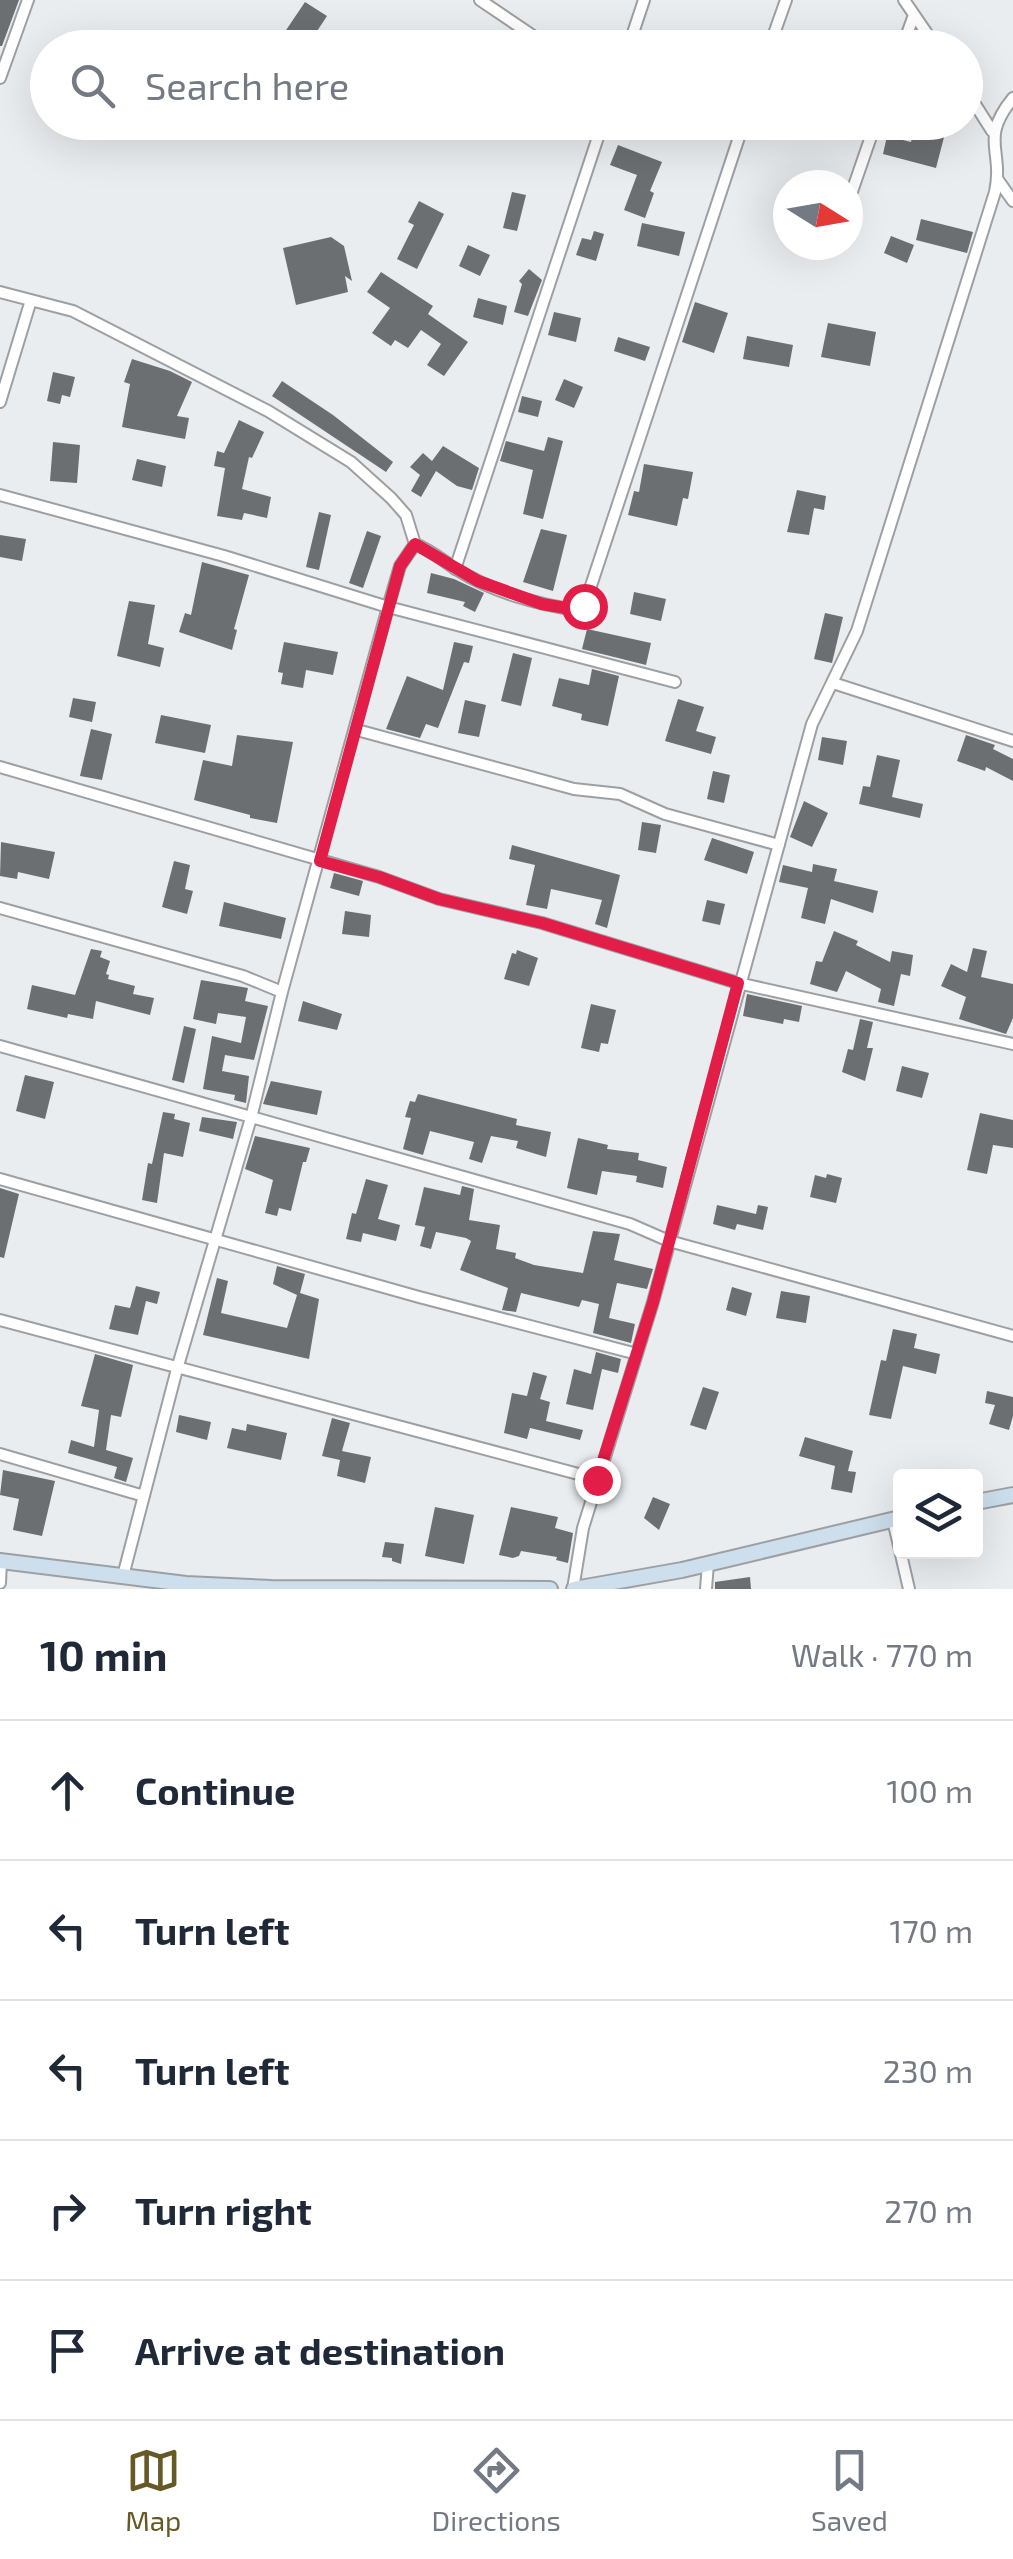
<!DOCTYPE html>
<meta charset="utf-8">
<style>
body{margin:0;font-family:"Exo 2",sans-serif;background:#f2f2f3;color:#1f2937}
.controls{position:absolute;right:30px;bottom:30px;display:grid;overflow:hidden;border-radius:10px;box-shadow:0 10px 40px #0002}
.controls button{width:90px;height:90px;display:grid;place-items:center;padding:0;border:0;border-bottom:2px solid #e0e1e3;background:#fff;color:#1f2937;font:50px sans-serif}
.compass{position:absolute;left:773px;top:170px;width:90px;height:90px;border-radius:50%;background:#fff;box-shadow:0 10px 40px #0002;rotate:101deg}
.stop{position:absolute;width:30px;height:30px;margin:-22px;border:8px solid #e11d48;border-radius:50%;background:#fff}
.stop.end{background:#e11d48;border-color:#fff;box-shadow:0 2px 10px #0008}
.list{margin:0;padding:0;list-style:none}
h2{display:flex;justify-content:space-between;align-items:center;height:130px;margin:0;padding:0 40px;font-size:42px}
h2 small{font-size:32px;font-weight:400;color:#747a83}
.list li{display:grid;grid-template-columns:65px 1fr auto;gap:30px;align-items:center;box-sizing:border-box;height:140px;padding:0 40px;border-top:2px solid #e0e1e3}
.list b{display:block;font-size:38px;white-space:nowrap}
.list em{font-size:32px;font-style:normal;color:#747a83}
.icon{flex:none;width:55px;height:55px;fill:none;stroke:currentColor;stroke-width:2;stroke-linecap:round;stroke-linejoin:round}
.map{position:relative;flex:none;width:1013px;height:1589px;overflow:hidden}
.search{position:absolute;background:#fff;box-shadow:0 10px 40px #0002;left:30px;right:30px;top:30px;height:110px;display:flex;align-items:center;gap:25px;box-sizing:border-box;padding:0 35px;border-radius:55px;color:#747a83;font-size:38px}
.sheet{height:830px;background:#fff}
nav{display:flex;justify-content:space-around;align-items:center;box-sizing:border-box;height:140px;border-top:2px solid #e0e1e3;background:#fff;font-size:28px;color:#747a83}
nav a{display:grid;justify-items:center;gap:5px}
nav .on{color:#675926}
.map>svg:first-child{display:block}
</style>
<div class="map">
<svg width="1013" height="1589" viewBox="0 0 1013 1589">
<rect width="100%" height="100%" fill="#eaedf0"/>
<path fill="#6c6f72" d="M0,0H19L2,46H0Z
M305,2L327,16L306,48H274Z
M915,122H948L936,168L883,154L887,136L911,142Z
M618,145L662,162L650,191L654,193L645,218L624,210L637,175L610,165Z
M512,192L526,195L517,231L503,228Z
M419,201L444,214L417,269L397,259L414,225L408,222Z
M921,219L973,232L967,253L916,240Z
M642,223L685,232L679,256L637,246Z
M594,231L604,234L596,261L576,255L582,238L591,240Z
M891,236L914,245L907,263L884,253Z
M331,237L344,246L352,281L345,276L348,292L296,305L283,248Z
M468,245L490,255L480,276L459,266Z
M529,269L542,280L528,316L514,312L522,284L519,281Z
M381,272L433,306L428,314L468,342L444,376L427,365L441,344L421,330L408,348L395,340L391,346L372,333L390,308L367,292Z
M478,298L507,306L503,325L473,317Z
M695,302L728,313L714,353L682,342Z
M554,312L581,318L576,342L548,335Z
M828,323L876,332L870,366L821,357Z
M747,336L793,345L789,367L743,359Z
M618,337L650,347L645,361L614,351Z
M132,359L170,371L192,382L177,416L189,418L185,439L122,427L130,384L124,382Z
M53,372L75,377L70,397L62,395L60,404L47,401Z
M564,379L583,387L574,408L555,400Z
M282,381L333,415L393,462L386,472L272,396Z
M522,396L542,401L538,417L518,412Z
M239,420L264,432L252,458L249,457L242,489L271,497L267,518L244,513L242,520L217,516L225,468L214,466L217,451L224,453Z
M548,437L563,441L543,519L523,514L533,470L500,461L506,441L544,451Z
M53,442L80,445L77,483L50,481Z
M443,446L479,468L472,490L457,486L436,471L421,497L411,491L420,475L410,467L423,453L432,461Z
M137,459L166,466L162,487L132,480Z
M644,464L693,472L688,499L683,498L677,526L628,515L634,491L639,492Z
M797,490L826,496L824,510L814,508L809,535L787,532Z
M319,512L331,515L319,570L306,567Z
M541,529L567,535L553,591L523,582Z
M367,531L381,536L363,588L349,583Z
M0,535L26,539L22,561L0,557Z
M202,562L249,575L234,629L237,630L232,650L179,632L185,613L191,615Z
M431,573L454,579L484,593L475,612L463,606L465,602L427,593Z
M634,592L666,599L661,621L630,614Z
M129,601L155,605L148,644L164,648L160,667L117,656Z
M825,613L843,617L832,663L814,659Z
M587,629L651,643L646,665L582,649Z
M284,642L338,652L333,675L306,670L303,688L281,684L283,673L278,672Z
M454,642L473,646L469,663L464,662L438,728L426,724L420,738L386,729L407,676L443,690Z
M513,653L532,658L521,706L501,701Z
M592,669L619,676L608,726L581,720L582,714L552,706L559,678L589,685Z
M73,698L96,702L92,722L69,717Z
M678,699L704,707L696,731L716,737L711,754L665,741Z
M465,700L486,705L479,737L458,733Z
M161,715L211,725L205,753L155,743Z
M91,729L112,734L102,780L80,776Z
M237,735L293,742L277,823L250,818V815L194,800L203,760L232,766Z
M966,735L995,745L993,749L1013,759V781L986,767L985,771L957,761Z
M822,737L847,741L843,765L818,760Z
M877,755L900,760L892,797L923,804L920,818L859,804L863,786L870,787Z
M713,771L730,775L724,803L707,799Z
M804,801L828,813L812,847L790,837Z
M642,822L661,825L656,853L638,850Z
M712,838L754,852L747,874L704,860Z
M1,842L55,852L49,879L18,872L17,879L0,876Z
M512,845L620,875L607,928L595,924L602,900L551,889L547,909L526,905L535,865L509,859Z
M174,861L190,865L185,889L193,891L187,914L162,907Z
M813,864L837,869L834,881L878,891L873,913L831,899L825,924L801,918L808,888L779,882L783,865L812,872Z
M334,873L363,881L359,896L330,888Z
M707,900L725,904L720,925L702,921Z
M224,902L286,918L281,939L219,926Z
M345,911L371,915L369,937L342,934Z
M834,931L858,941L856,945L890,962L892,951L913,955L910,976L901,974L894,1006L878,1002L881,989L846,971L837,992L810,984L816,961L822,962Z
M973,948L987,951L981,977L1013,984V1018L1006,1034L959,1019L966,997L941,986L951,964L967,972Z
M91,949L102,951L100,957L110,961L106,974L109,975L108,979L135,986L133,994L154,998L150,1015L96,1001L93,1019L68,1014L67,1018L27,1009L32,985L75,995Z
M517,950L538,958L529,986L504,979L512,953L516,954Z
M201,980L248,988L245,1001L268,1006L254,1060L225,1055L222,1071L249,1076L246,1103L234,1100L235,1095L203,1089L212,1036L241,1043L246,1017L218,1013L216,1024L193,1019Z
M747,994L802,1006L799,1022L784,1019L783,1024L743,1016Z
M303,1001L342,1014L337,1030L298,1021Z
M591,1004L616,1010L608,1044L601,1043L599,1052L581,1048Z
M860,1019L873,1022L867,1048H873L865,1081L842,1072L848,1049L853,1050Z
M184,1026L196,1029L184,1083L172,1080Z
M902,1066L929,1073L922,1098L896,1091Z
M25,1075L54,1082L45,1119L16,1111Z
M271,1081L322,1091L317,1115L263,1104Z
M418,1094L517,1119L516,1125L551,1132L546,1157L516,1148L518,1141L491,1136L482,1163L469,1159L474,1142L430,1131L423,1155L403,1149L411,1118L405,1117L410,1101L415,1102Z
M163,1112L175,1114L174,1119L190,1123L183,1157L164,1153L157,1203L142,1200L148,1163L152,1164Z
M980,1113L1013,1120V1148L993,1145L987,1174L967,1170Z
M202,1117L237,1122L233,1139L199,1131Z
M255,1136L310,1148L306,1162H303L291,1211L279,1208L277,1216L265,1213L273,1180L245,1169Z
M578,1138L608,1145L607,1149L639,1153L638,1160L667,1167L663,1188L636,1182L637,1176L602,1171L597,1195L567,1188Z
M827,1174L842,1178L836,1203L810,1197L815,1175L826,1178Z
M366,1179L388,1185L378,1219L400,1225L396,1241L363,1233L361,1242L346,1239L352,1213L356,1214Z
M462,1186L474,1189L469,1220L500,1225L496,1249L516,1253L515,1258L534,1265L583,1273L593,1231L620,1234L614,1260L653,1269L647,1289L617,1283L609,1318L635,1324L631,1343L593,1333L599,1304L582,1300L579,1307L521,1293L516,1312L502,1310L508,1288L460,1270L471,1241L466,1238L436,1232L431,1249L420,1246L425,1227L415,1225L424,1187L460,1195Z
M0,1188L19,1194L4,1258L0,1257Z
M717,1205L756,1214L758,1205L768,1207L763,1230L737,1224L735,1230L713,1224Z
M277,1266L305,1274L300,1293L319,1299L309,1359L203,1335L217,1278L228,1281L221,1313L287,1328L297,1295L273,1284Z
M136,1286L160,1292L157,1304L146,1301L138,1335L109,1329L115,1305L130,1308Z
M732,1287L752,1293L746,1316L726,1310Z
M781,1291L810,1296L806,1323L776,1318Z
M893,1329L917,1334L914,1348L940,1354L936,1374L903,1366L891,1419L869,1415L881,1360L886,1361Z
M596,1352L621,1359L618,1373L602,1369L593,1410L566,1404L574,1369L591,1374Z
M95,1354L133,1365L121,1417L111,1415L106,1450L133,1458L126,1482L114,1478L117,1467L68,1453L71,1440L94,1447L99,1410L81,1406Z
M533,1372L547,1376L540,1399L550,1402L546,1421L583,1430L580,1440L530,1428L527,1439L504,1433L512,1393L527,1396Z
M703,1387L719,1392L706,1430L690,1425Z
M987,1391L1013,1397V1416L1009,1430L989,1424L995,1405L985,1403Z
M179,1415L211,1422L207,1440L176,1432Z
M332,1418L350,1423L342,1451L371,1457L365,1483L337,1476L340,1460L322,1456Z
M247,1424L287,1433L281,1460L227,1448L232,1428L246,1431Z
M805,1437L853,1451L848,1471L856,1472L852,1493L831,1489L835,1466L799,1456Z
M3,1470L55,1481L42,1536L13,1530L19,1499L0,1495Z
M653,1497L670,1504L659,1530L644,1518Z
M435,1507L474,1515L464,1564L425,1556Z
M511,1507L558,1517L555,1528L573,1533L568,1563L556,1560L557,1557L521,1551L519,1556L513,1558L499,1555Z
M385,1542L404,1544L401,1564L392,1561V1558L382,1557Z
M750,1577L751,1589H715V1582Z"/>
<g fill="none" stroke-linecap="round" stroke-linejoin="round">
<defs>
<path id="street" d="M480,0L551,48
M904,0L937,48
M628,48L644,0
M769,48L786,0
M902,48L914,15
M0,78L28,0
M966,90L992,131
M998,180L1013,201
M848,203L876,122
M0,292L73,311L268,411L351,462L391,498L406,515L415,544
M0,402L31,300
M0,495L224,556L388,607L675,682
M415,544C431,550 442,560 456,569C491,591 537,605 578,610L584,607L744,122
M455,569L603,122
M833,683L1013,741
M357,730L574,789L620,794L665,814L779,845
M0,767L379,877L439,899L542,923L738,983L1013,1044
M0,908L243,976L282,992
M0,1046L630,1224L669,1241L1013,1336
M0,1179L419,1297L637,1354
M0,1320L597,1479
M0,1454L144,1496
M893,1520L909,1589
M123,1576L177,1369L251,1118L282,992L388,607L400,566L415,544
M0,1583L1,1561
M573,1589L583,1528L653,1302L812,724L857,631L995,192C1004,149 979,140 1013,98
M706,1589L708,1563"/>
<path id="secondary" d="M976,1502L1013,1495
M0,1561L186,1584L271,1588L550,1589
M574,1589L682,1570L900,1518"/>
</defs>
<use href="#street" stroke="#9da0a3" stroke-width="14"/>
<use href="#secondary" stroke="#9da0a3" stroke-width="18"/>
<use href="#street" stroke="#fff" stroke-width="10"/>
<use href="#secondary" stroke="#cddeec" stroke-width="14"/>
</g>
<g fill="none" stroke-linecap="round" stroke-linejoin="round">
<path stroke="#e11d48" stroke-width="12" d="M584,606L578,610L542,604L478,581L415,544L400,566L320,861L379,877L439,899L542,923L738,983L653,1302L597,1480"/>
</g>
</svg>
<div class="controls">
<button><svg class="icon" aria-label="layers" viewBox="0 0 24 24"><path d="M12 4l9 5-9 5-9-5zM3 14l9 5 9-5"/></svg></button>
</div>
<svg class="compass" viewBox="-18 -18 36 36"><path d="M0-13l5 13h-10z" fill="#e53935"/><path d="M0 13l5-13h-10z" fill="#747a83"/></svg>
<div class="stop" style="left:584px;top:606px"></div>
<div class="stop end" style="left:597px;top:1480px"></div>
<div class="search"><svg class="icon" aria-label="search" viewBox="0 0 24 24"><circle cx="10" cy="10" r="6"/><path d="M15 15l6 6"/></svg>Search here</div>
</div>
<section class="sheet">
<h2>10 min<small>Walk · 770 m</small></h2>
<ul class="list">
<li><svg class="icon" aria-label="ahead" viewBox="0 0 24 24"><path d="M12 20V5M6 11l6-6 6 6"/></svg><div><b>Continue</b></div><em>100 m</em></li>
<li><svg class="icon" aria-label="left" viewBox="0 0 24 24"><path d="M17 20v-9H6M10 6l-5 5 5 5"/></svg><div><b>Turn left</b></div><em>170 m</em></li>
<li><svg class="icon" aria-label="left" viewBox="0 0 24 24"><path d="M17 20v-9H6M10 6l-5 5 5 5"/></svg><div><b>Turn left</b></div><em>230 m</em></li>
<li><svg class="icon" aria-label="right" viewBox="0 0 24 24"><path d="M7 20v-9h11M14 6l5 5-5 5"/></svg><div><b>Turn right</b></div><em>270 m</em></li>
<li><svg class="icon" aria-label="arrive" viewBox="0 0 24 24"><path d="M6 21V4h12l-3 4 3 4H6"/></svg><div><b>Arrive at destination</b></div></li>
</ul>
</section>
<nav>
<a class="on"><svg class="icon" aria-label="map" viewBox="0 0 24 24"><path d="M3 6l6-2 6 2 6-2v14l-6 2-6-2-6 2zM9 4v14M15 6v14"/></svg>Map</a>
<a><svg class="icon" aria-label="directions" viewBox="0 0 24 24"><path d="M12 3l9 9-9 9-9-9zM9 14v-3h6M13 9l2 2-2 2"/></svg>Directions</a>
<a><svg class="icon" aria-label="saved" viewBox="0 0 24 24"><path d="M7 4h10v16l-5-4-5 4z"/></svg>Saved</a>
</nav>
